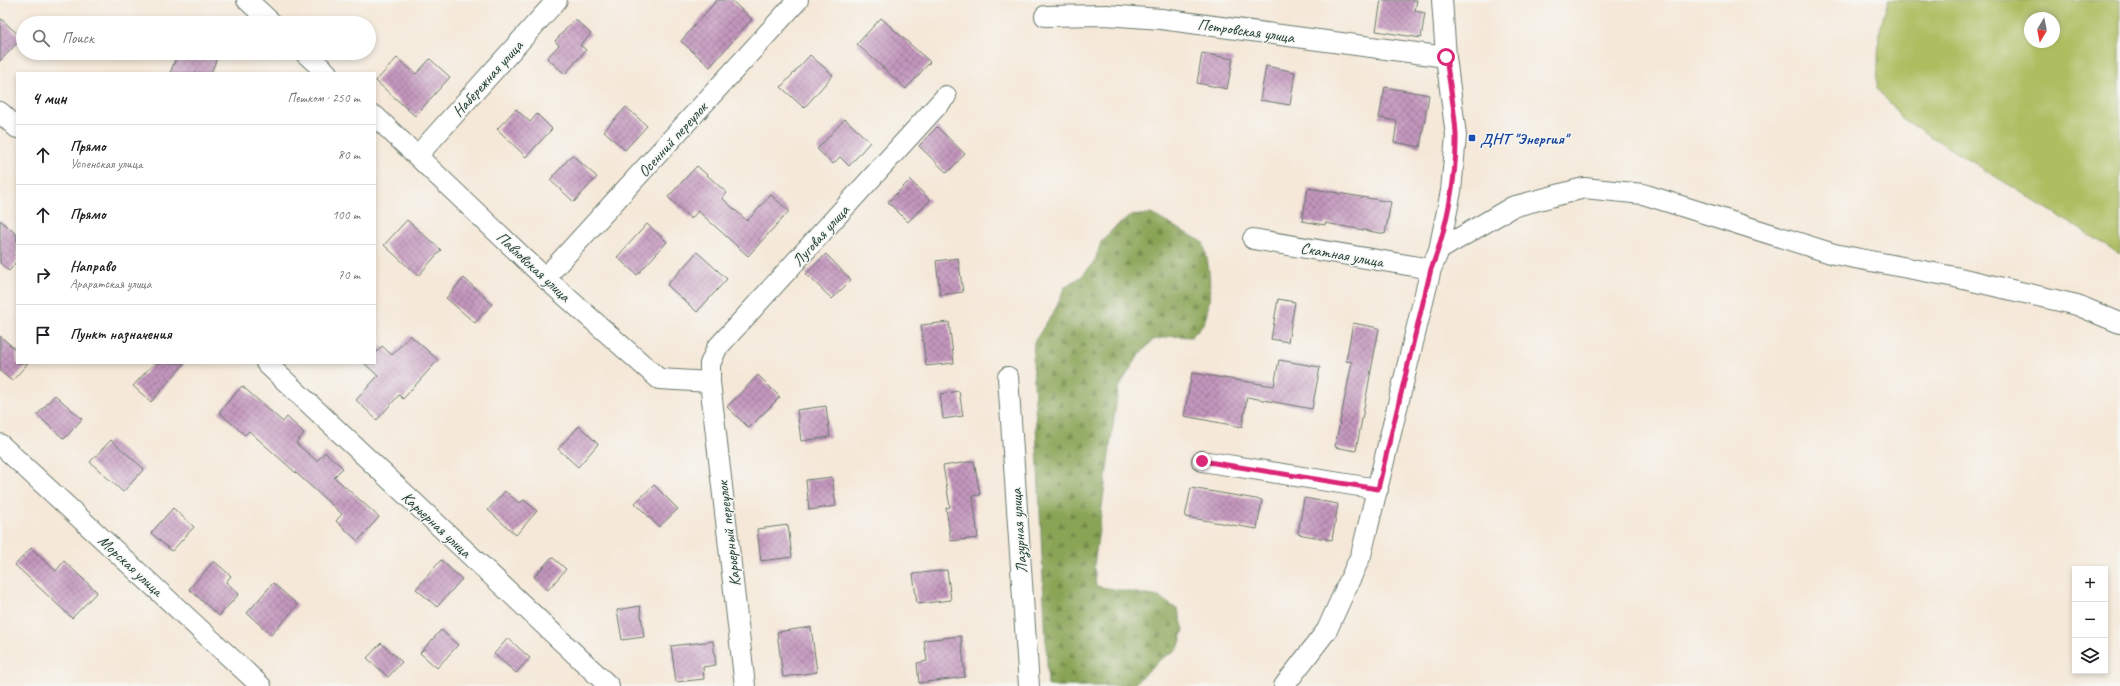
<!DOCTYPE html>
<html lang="ru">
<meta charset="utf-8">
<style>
body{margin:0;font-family:Caveat,sans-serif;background:#f2f2f2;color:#202124}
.controls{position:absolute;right:12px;bottom:12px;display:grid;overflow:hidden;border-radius:0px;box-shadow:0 2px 6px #0003}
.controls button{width:36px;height:36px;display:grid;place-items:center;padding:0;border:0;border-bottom:1px solid #e0e0e0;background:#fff;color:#202124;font:20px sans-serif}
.compass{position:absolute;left:2024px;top:12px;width:36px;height:36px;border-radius:50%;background:#fff;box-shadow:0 2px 6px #0003;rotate:190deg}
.stop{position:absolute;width:12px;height:12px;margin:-9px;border:3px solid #db2777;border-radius:50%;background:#fff}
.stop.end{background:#db2777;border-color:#fff;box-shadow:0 1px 4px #0008}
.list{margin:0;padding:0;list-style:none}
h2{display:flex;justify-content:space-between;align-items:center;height:52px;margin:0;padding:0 16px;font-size:17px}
h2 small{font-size:13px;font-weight:400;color:#757577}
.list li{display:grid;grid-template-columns:26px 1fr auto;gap:12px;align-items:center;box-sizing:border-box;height:60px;padding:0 16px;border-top:1px solid #e0e0e0}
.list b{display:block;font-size:15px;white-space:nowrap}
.list p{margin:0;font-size:13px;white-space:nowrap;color:#757577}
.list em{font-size:13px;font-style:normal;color:#757577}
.icon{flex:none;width:22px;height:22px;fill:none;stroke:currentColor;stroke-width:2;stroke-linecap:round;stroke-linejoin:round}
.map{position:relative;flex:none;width:2120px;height:686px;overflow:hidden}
.search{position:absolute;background:#fff;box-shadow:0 2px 6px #0003;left:16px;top:16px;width:360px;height:44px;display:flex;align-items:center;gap:10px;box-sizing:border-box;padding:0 14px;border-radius:22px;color:#757577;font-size:15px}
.panel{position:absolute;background:#fff;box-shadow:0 2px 6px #0003;left:16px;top:72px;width:360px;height:292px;border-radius:0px}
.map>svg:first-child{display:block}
</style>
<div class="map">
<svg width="2120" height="686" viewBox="0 0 2120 686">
<defs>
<pattern id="forest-firs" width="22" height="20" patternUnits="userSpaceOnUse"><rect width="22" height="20" fill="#8aa456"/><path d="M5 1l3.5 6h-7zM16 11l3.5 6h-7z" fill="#708748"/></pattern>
<pattern id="building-cross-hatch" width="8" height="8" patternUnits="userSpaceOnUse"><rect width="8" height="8" fill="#c396bd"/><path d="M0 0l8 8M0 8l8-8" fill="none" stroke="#9e7c9a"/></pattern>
</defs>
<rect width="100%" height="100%" fill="#f6f6f2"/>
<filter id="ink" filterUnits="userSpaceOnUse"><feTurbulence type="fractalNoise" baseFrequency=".025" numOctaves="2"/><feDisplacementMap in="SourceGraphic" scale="8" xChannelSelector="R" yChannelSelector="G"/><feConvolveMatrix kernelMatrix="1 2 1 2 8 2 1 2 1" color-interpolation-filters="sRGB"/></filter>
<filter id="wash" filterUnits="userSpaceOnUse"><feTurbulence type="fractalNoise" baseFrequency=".012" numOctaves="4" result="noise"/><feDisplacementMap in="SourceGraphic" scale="16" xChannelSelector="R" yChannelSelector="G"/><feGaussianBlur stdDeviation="0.9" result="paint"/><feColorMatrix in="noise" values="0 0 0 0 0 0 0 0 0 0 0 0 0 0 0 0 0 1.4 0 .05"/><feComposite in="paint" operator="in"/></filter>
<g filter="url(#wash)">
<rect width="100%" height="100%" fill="#f5e8d8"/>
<path fill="#adbd60" stroke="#667d4a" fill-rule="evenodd" d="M1888,0H2120V254L1903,119L1877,88L1879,33ZM2030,18H2054V42H2030Z"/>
<path fill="url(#forest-firs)" stroke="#547045" d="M1151,214L1203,242C1210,265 1213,296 1205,320C1203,326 1195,332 1191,337L1172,336L1153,340L1139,355L1118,389L1094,566L1096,586L1159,597L1178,610L1184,630L1178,649L1161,659L1132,686H1048L1033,360L1034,342L1056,308L1065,287L1082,276L1095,261L1101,242L1114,228L1131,216Z"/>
<g id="blocks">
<path fill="url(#building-cross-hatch)" d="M717,0H731L752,19L710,67L681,41Z
M1381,0H1417L1415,11L1425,13L1421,38L1376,31Z
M0,18L22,38L0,61Z
M881,18L930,62L906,89L857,44Z
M575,19L591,34L580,45L586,50L565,74L547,58L559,45L555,41Z
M178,53H219L211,73H170Z
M1202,53L1233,59L1227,89L1197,83Z
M810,55L833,75L804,108L781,87Z
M397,58L416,74L430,59L450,77L415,116L376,81Z
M1266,66L1295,72L1290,105L1260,100Z
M1385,87L1429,95L1420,147L1394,142L1397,121L1379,118Z
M626,107L647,126L625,150L604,131Z
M516,109L530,122L537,114L552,129L526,157L497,129Z
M845,119L870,142L849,166L840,157L833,164L817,149Z
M937,127L965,154L947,173L919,146Z
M572,155L597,177L574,202L550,180Z
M697,166L727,193L722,198L747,221L771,195L789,211L748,256L698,211L691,219L668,197Z
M910,180L930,200L908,222L888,202Z
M1308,188L1391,202L1385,234L1325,223V225L1302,221Z
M0,220L17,235V261L9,271L0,263Z
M407,220L441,250L418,276L384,245Z
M647,224L667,242L637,275L617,257Z
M697,252L727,279L697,312L667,285Z
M826,254L851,280L832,299L806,274Z
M958,258L963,292L940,295L936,261Z
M464,278L492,304L475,323L446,298Z
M1278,299L1295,302L1288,342L1271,339Z
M949,322L954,363L926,366L921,325Z
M1353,323L1379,328L1356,451L1335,447L1352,362L1346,361Z
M410,335L438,360L403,399L399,395L377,420L356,400L378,376L364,363H375V354L382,346L392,355Z
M0,336L17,351V363H28L12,381L0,371Z
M1279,360L1320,367L1312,409L1247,397L1242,427L1184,416L1192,373L1274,386Z
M154,363H185L151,402L133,386Z
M758,375L780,397L749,428L727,407Z
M242,386L283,422L287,417L304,433L296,443L317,461L325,452L343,468L334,477L379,517L358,541L336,521L342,514L249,431L245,435L219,412Z
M959,391L963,416L943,419L940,394Z
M55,395L82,419L64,439L37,415Z
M826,406L830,437L801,441L797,410Z
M579,426L598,444L578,467L558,449Z
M111,440L144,469L123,492L90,462Z
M974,461L980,495L973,496L978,538L951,541L946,508L950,507L943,466Z
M832,477L836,506L809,510L806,480Z
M654,485L678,509L659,527L635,503Z
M1191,488L1262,500L1257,529L1185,517Z
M505,491L519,503L524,500L537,511L516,535L488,510Z
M1304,498L1338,504L1332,540L1298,534Z
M173,508L194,527L172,551L151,533Z
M788,525L792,557L761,561L757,529Z
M31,548L56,571L64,561L97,592L72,618L15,565Z
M552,557L566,569L548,590L534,577Z
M441,560L462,579L437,607L416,589Z
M214,561L231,576L226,582L239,594L219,616L189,589Z
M947,570L951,600L917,604L913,574Z
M273,583L298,605L271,635L247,613Z
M640,606L644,637L622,640L617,610Z
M811,627L817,672L783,677L777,632Z
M441,630L458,645L437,668L420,653Z
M961,636L965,677L919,683L917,663L927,661L924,640Z
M508,638L530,658L516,673L494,654Z
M713,641L716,665L703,667L704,679L676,682L671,646Z
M381,643L402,662L388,677L367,658Z"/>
</g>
</g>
<g filter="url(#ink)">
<use href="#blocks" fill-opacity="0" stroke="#6a796d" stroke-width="1"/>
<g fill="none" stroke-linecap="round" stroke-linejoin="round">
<defs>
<path id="minor" d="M247,0L272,23
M1045,16L1106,15L1161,19L1446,57
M305,53L327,73
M0,112L17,128
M375,116L545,278L659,379L710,382
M418,155L557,0
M1253,239L1431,269
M1439,250L1512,207L1584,188L1643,194L1834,254L1955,277L2077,305L2120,323
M545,278L798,0
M266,363L609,686
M1008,377L1029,686
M0,444L261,686
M1202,461L1378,489
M745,686L710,382V364L717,348L946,96
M1284,686L1327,630L1361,555L1431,269L1439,250L1451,191L1456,136L1446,57L1442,0"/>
</defs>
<use href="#minor" stroke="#6a796d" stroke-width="22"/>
<use href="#minor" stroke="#fff" stroke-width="20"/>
</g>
</g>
<g fill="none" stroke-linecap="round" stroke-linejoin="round" filter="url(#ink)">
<path stroke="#db2777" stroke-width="5" d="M1202,461L1378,489L1431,269C1446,232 1457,176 1456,135C1455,109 1449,82 1446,57"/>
</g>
<rect fill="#1a4fb4" stroke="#f6f6f2" stroke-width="1.5" x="1468" y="134" width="8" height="8" rx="2"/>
<g text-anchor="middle" stroke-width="3" stroke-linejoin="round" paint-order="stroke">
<g font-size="16" fill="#1f3d34" stroke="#f6f6f2">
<text transform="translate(1246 30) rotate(8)" y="6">Петровская улица</text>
<text transform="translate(487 78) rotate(-48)" y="6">Набережная улица</text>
<text transform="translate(672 139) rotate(-48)" y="6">Осенний переулок</text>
<text transform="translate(820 235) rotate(-48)" y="6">Луговая улица</text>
<text transform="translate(1342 254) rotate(10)" y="6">Скатная улица</text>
<text transform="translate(534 266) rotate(43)" y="6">Павловская улица</text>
<text transform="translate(437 524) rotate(43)" y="6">Карьерная улица</text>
<text transform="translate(1018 531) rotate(-94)" y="6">Лазурная улица</text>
<text transform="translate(728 534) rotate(-97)" y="6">Карьерный переулок</text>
<text transform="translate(131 565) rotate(43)" y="6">Морская улица</text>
</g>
<g font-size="16" font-weight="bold" fill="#164399" stroke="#f6f6f2" text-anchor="start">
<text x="1480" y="144">ДНТ "Энергия"</text>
</g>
</g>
</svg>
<div class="controls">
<button>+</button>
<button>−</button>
<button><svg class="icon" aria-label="layers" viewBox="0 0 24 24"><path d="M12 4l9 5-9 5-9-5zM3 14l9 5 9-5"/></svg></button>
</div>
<svg class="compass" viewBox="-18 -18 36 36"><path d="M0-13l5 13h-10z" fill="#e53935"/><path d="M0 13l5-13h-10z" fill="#757577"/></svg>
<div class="stop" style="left:1446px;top:57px"></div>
<div class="stop end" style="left:1202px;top:461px"></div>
<div class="search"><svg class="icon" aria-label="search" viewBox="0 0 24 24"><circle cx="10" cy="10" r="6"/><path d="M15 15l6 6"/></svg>Поиск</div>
<section class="panel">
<h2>4 мин<small>Пешком · 250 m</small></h2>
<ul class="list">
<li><svg class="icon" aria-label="ahead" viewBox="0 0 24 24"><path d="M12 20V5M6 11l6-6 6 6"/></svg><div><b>Прямо</b><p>Успенская улица</p></div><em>80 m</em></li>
<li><svg class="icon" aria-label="ahead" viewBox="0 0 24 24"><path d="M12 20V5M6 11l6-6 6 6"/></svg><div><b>Прямо</b></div><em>100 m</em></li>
<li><svg class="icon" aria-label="right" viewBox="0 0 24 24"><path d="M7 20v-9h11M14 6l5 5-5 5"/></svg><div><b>Направо</b><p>Араратская улица</p></div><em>70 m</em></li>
<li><svg class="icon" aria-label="arrive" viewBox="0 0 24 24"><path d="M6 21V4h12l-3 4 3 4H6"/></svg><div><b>Пункт назначения</b></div></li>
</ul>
</section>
</div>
